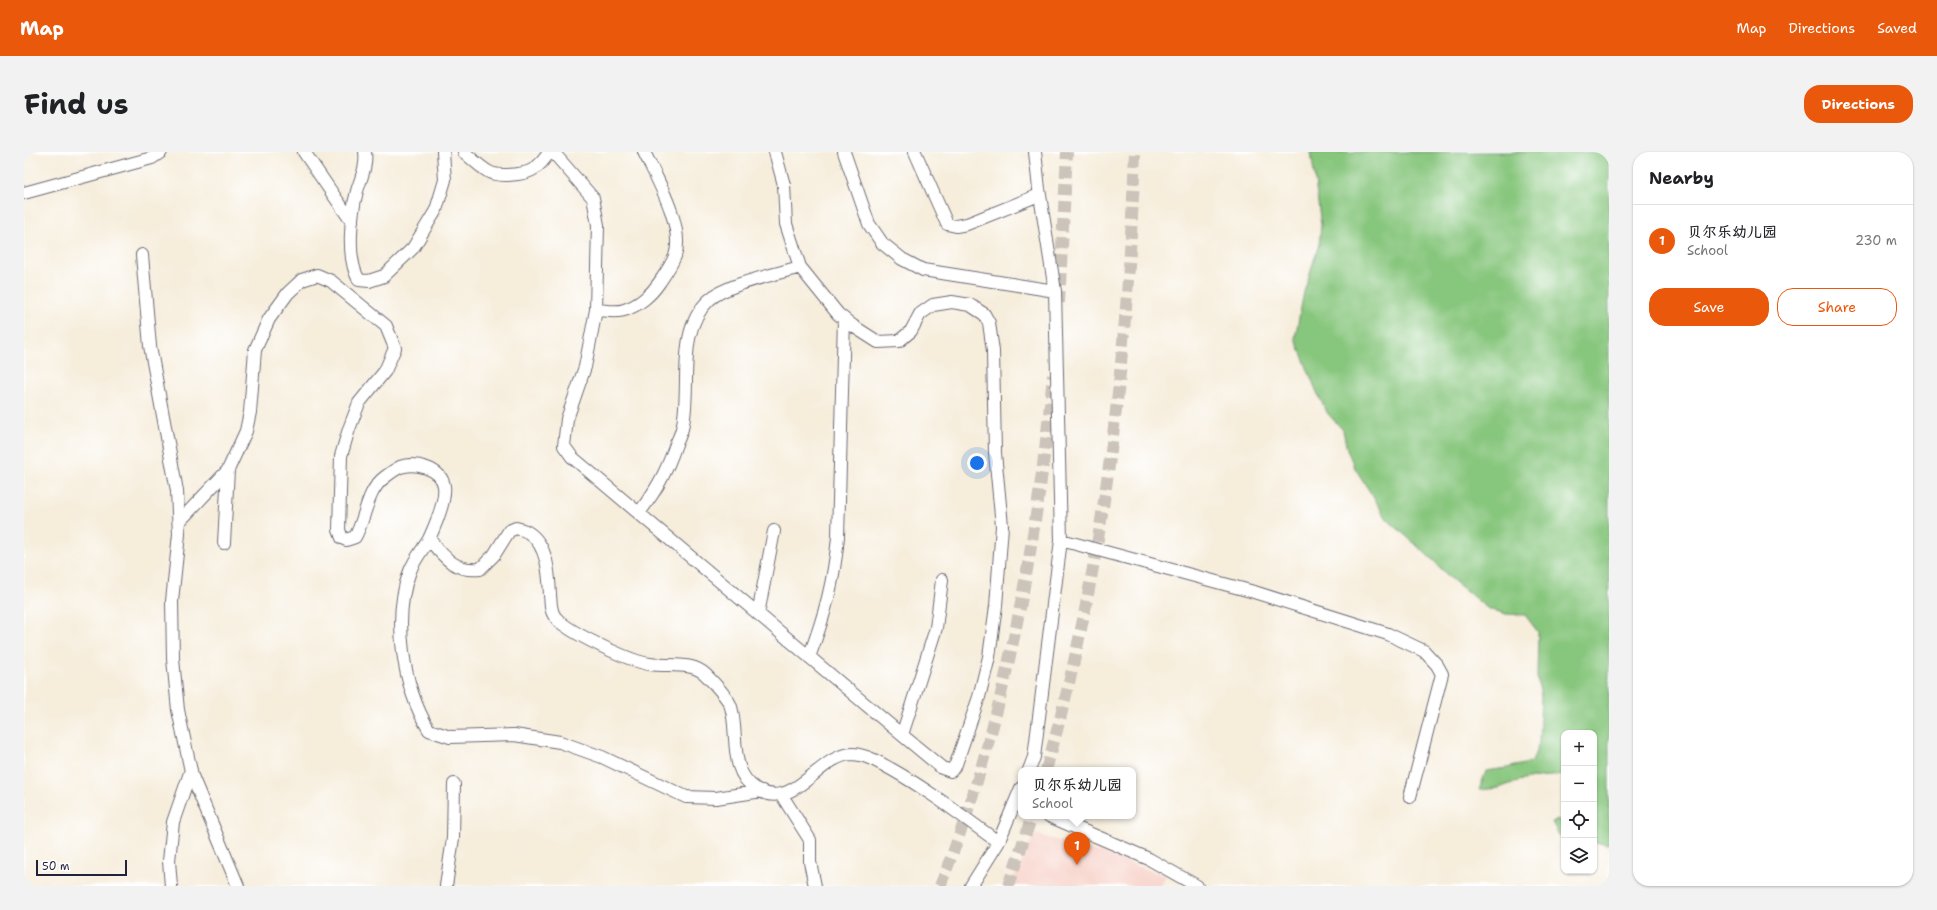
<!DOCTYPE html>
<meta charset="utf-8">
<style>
body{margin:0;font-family:"Shantell Sans","LXGW WenKai TC",sans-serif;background:#f2f2f2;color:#202124}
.controls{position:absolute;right:12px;bottom:12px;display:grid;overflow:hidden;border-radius:8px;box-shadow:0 1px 3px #0004}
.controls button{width:36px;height:36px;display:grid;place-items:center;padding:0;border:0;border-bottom:1px solid #e0e0e0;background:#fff;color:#202124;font:20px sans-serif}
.scale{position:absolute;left:12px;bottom:10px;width:91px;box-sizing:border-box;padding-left:4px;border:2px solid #22223b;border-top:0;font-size:11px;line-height:14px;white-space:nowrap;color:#22223b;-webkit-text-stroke:3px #fff;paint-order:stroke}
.you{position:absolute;left:953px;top:311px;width:14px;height:14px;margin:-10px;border:3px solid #fff;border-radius:50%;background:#1a73e8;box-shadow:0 0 0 6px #1a73e833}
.badge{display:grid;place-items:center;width:26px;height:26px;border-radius:50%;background:#ea580c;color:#fff;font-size:13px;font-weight:700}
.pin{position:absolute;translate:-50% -33px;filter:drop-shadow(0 1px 2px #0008)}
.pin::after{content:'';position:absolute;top:21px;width:14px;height:12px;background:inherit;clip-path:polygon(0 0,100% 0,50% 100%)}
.popup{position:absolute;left:994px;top:615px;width:118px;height:52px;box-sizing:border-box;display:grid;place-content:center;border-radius:8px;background:#fff;filter:drop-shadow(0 1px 3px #0005);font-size:13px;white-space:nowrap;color:#757577}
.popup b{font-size:15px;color:#202124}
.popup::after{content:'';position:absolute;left:50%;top:100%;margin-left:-8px;border:8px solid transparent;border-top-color:#fff}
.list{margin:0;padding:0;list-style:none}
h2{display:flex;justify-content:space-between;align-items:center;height:52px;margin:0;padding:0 16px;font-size:17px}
h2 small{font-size:13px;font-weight:400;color:#757577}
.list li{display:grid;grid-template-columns:26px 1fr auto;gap:12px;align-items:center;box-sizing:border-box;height:72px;padding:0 16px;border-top:1px solid #e0e0e0}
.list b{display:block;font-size:15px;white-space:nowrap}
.list p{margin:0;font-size:13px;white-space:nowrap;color:#757577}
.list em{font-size:13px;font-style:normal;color:#757577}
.actions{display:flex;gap:8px;padding:12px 16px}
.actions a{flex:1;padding:9px 0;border:1px solid #ea580c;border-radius:16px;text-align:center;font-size:14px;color:#ea580c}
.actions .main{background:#ea580c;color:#fff}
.icon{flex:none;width:22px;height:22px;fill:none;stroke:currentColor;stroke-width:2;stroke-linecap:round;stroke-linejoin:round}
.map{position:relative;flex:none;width:1585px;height:734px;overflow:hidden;border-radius:16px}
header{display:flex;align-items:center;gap:24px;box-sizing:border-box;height:56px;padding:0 20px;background:#ea580c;color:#fff}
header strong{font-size:19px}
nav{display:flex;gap:22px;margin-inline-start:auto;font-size:14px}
.intro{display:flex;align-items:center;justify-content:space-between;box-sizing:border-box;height:96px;padding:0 24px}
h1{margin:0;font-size:28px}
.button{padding:10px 18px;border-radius:16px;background:#ea580c;color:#fff;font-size:14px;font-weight:700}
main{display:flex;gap:24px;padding:0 24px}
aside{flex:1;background:#fff;border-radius:16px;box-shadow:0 1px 3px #0004}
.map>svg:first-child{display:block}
</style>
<header>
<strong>Map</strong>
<nav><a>Map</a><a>Directions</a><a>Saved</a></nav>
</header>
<div class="intro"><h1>Find us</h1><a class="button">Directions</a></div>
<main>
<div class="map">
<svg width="1585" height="734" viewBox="0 0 1585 734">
<rect width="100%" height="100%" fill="#fff"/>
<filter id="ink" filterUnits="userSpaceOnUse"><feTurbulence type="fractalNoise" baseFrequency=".025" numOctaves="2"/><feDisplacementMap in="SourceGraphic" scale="8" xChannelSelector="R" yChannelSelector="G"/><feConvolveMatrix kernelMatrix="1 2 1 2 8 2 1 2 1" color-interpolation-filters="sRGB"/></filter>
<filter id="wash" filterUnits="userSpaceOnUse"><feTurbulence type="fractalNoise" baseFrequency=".012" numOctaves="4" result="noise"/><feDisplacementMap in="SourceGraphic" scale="16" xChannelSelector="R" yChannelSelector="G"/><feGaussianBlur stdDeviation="0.9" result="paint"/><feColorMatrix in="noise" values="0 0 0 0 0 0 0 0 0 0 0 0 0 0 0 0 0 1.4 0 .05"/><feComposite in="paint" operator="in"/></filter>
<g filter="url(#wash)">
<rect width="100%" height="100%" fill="#f6eddb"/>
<path fill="#f7d1c8" d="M1011,682L1078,701L1142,724L1136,734H986Z"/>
<path fill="#87c67d" stroke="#54745c" d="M1287,0H1585V692L1570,691V581H1540V623L1514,625L1494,629L1475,636L1455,638L1462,619L1483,616L1508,610L1515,591L1517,544L1513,525L1514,480L1501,463L1482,462L1463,456L1424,424L1410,409L1363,367L1331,316L1323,298L1319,278L1304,262L1294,243L1271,186L1280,140L1295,92L1297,73Z
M1540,666V688L1537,687L1528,670Z"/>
</g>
<g filter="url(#ink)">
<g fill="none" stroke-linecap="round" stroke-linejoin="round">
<path stroke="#ccc4bb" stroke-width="12" stroke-dasharray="12 6" stroke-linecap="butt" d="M1035,151L1043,0
M1022,618C1080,418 1103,208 1111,0
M916,734C980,576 1013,392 1029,223
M984,734L1008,664"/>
<defs>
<path id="minor" d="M280,0L328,70
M341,0C343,14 337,26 333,39C327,62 322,107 335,128L345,129L360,124L389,96L412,58L421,28L419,0
M440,0C448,7 456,15 465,20C474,25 499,23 508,18C515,14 521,7 525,0
M529,0L569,46L574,73L572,158L561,215L543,267L540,294L548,305L878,583L918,616L927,619L932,612L955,545L965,505L972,454L978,374L971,301L969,199L965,171L960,162L946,153L928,150L909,153L896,162L887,179L875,189L854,190L829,174L814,162L776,115L762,72L760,33L751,0
M820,0L845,72L858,91L878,107L899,118L1031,139L1037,388L1010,605L1005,618
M891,0L923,72L932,74L943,72L1015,43
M1011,0L1015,37L1031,139
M0,41L128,6L137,0
M118,103L126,194L153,339L155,382L148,449L149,507L154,558L168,624L214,734
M572,158C580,158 592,161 600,158C614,154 627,143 635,131C641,122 647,114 651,104C661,75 633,27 620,0
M615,361C633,337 642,321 652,292C655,286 658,279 659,272C667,232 652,179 685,148C702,132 753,122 776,115
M155,370L204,318
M405,387C399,397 390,408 386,419C368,466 379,535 405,578L426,585L490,583L536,590L578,605L662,645L692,646L738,639
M1037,388L1230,440L1364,482L1400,499L1413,513L1418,522L1386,645
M200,391L204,318L222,279L226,260L231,198L245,167L264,141L278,128L293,123L307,129L362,174L371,196L361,219L335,251L325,277L317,304L315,378L318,386L322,388L331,385C342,366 342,339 361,325C365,322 372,317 376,315C391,310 417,316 420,334C422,348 411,374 405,387C420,405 431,420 456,417L470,403L485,379L492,376C496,377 501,378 505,381C524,394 525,423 526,443C527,451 526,460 532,466C544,480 607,510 626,512C644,515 668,509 682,523C688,529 705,547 707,555C715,582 704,619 732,637C771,661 794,602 829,602C843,603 856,611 867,617C906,639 938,664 974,690
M734,462L750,379
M785,505C801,463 810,429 814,385L820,167
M878,583L912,476L918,428
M757,642L786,688V710L791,734
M1025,664L1125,707L1173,734
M147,734L145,709L149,670L167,618
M422,734L429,686L430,632
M947,734L974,691L997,636"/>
</defs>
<use href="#minor" stroke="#6c6973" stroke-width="14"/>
<use href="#minor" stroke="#fff" stroke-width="12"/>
</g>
</g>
</svg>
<div class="controls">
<button>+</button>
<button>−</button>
<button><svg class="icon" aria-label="locate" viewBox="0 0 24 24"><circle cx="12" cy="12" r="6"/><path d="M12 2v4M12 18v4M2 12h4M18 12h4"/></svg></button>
<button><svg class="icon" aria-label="layers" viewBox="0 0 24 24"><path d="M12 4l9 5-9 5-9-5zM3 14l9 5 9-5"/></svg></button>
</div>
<div class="scale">50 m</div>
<div class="you"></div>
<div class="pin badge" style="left:1053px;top:713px">1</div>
<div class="popup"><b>贝尔乐幼儿园</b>School</div>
</div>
<aside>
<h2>Nearby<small></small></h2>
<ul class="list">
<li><span class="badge">1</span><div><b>贝尔乐幼儿园</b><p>School</p></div><em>230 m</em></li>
</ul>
<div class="actions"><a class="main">Save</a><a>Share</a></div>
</aside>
</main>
